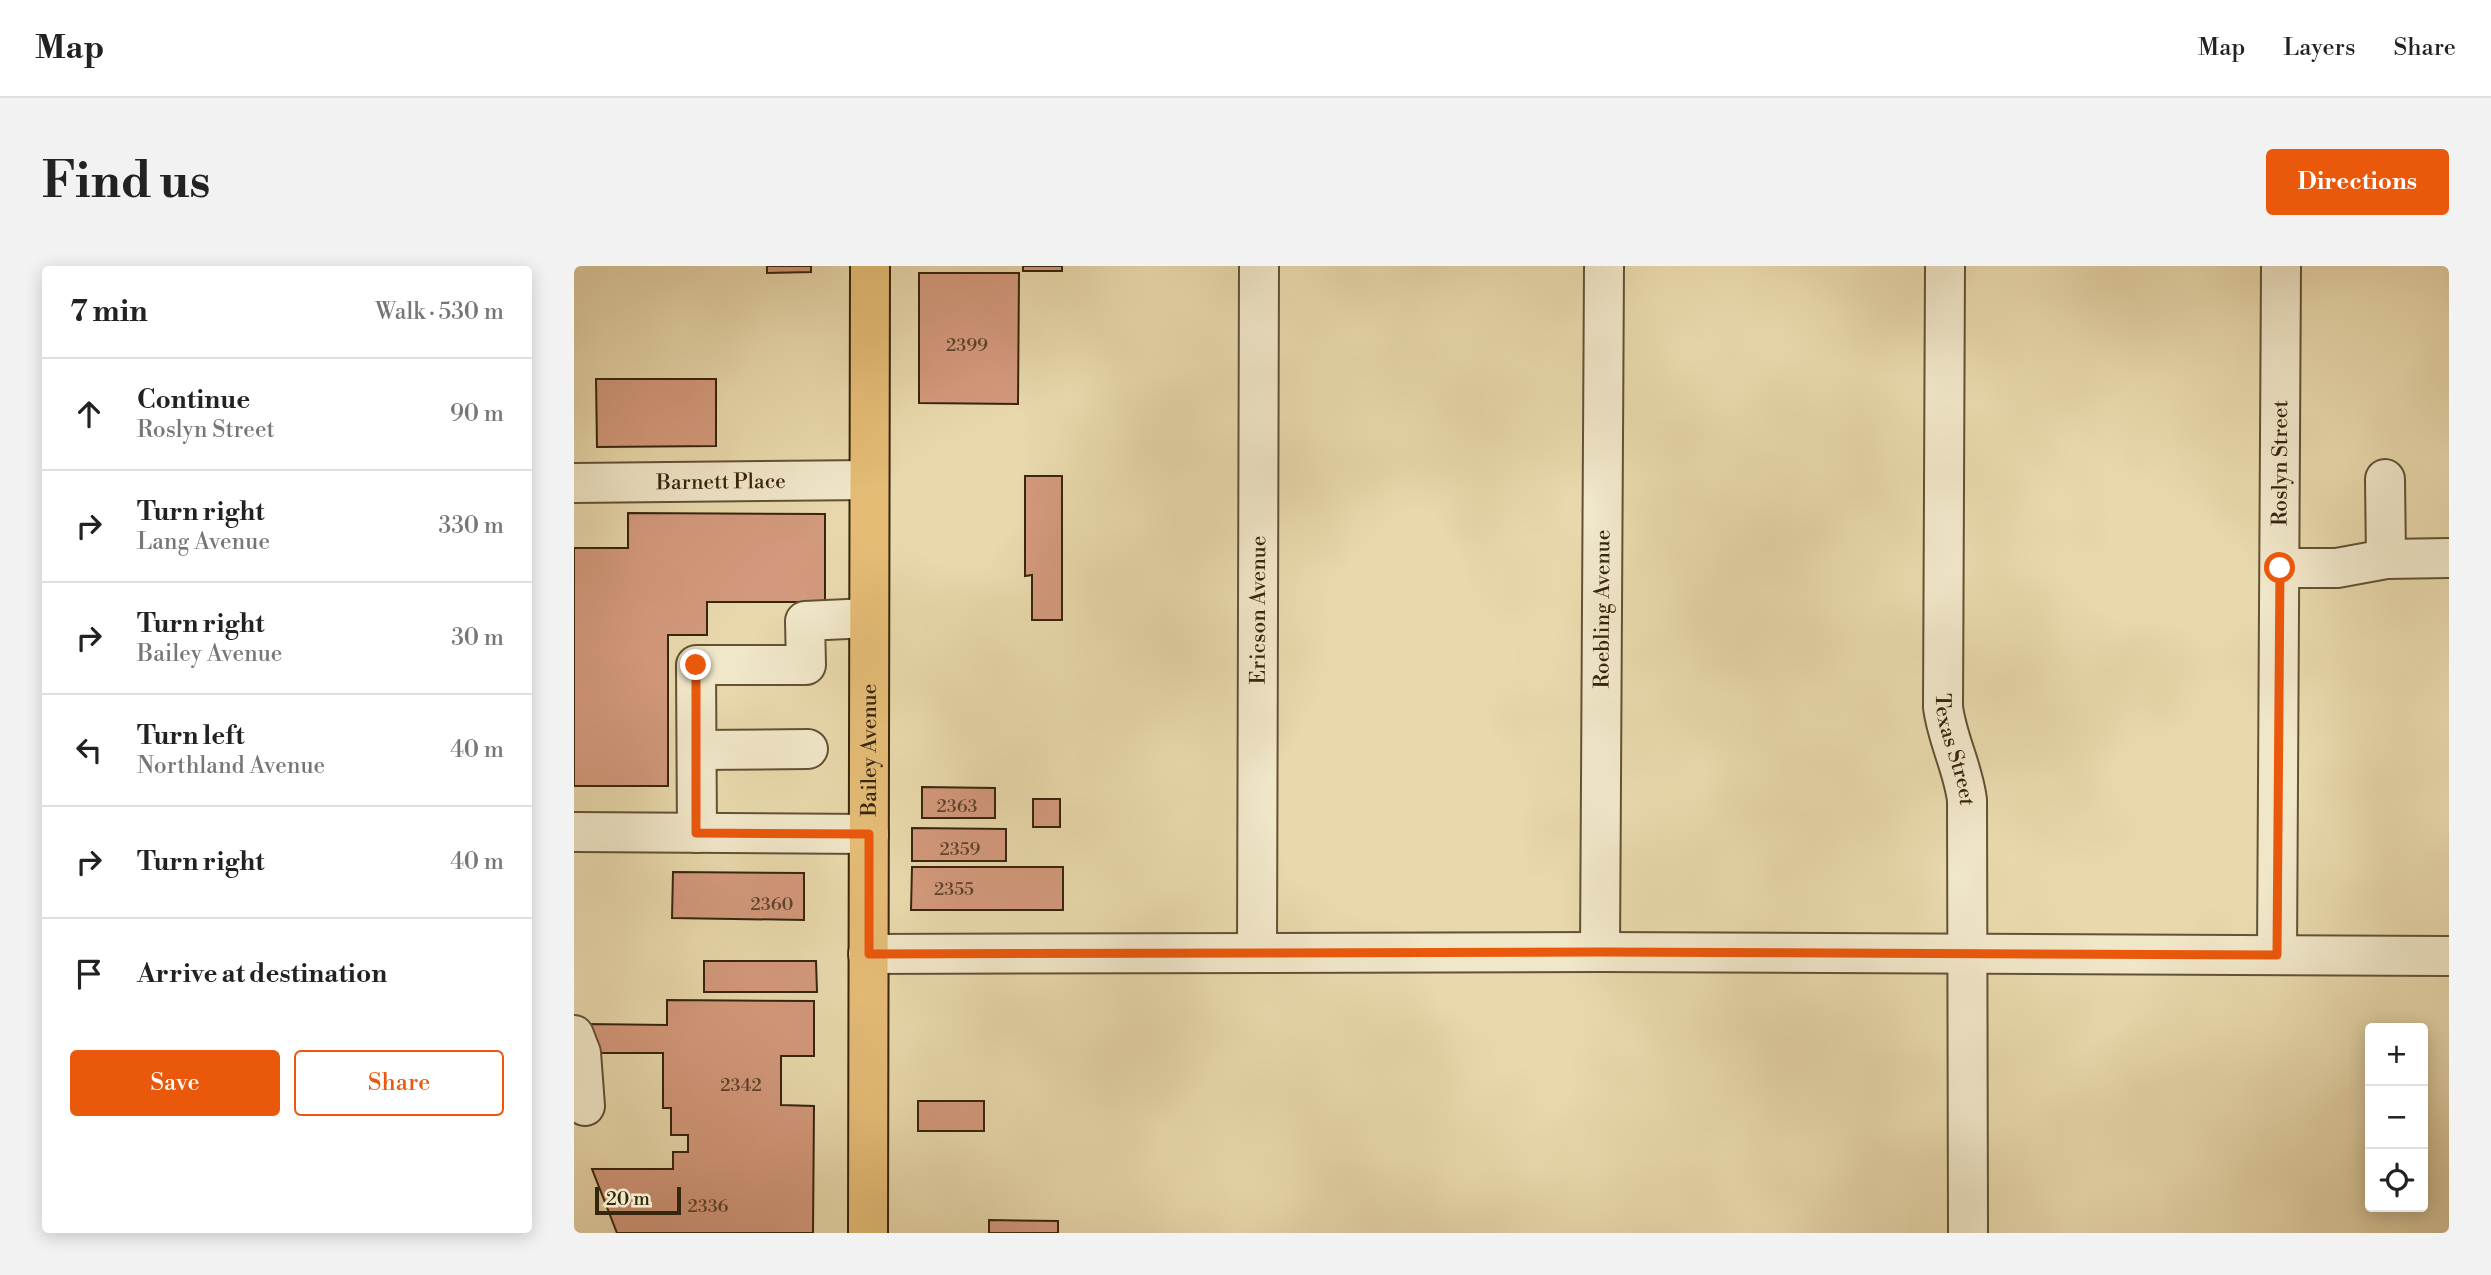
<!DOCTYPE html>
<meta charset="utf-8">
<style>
body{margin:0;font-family:"Libre Bodoni",serif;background:#f2f2f2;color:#222}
.controls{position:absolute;right:21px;bottom:21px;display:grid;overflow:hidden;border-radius:7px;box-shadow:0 4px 18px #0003}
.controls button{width:63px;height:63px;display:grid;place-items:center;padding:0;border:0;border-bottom:2px solid #e0e0e0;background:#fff;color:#222;font:35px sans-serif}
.scale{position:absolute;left:21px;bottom:18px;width:86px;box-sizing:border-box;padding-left:7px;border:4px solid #37260e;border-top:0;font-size:19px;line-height:24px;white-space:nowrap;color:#37260e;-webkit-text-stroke:5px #f0e6c8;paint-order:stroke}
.stop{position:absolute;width:21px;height:21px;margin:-16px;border:5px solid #ea580c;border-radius:50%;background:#fff}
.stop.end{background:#ea580c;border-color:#fff;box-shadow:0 2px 7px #0008}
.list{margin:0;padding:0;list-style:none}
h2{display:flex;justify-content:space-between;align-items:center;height:91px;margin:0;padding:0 28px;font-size:30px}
h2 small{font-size:23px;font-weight:400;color:#767676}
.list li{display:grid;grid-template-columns:46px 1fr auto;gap:21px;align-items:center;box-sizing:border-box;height:112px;padding:0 28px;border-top:2px solid #e0e0e0}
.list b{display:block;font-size:26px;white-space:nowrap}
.list p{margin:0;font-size:23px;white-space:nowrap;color:#767676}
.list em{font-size:23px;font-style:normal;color:#767676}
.actions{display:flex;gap:14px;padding:21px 28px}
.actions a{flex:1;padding:16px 0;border:2px solid #ea580c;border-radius:7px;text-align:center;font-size:24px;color:#ea580c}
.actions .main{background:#ea580c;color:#fff}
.icon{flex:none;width:38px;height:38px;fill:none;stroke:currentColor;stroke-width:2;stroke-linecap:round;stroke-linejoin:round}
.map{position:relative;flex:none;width:1875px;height:967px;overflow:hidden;border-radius:7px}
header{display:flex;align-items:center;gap:42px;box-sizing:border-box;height:98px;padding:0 35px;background:#fff;border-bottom:2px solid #e0e0e0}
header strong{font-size:33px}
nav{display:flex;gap:38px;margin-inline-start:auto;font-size:24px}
.intro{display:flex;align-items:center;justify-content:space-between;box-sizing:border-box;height:168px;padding:0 42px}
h1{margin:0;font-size:49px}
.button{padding:18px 32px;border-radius:7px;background:#ea580c;color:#fff;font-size:24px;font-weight:700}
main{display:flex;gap:42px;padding:0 42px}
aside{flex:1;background:#fff;border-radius:7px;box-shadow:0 4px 18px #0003}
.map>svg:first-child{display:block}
</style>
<header>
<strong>Map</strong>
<nav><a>Map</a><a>Layers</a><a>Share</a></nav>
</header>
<div class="intro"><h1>Find us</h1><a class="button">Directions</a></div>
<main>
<aside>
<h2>7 min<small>Walk · 530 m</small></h2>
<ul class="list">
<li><svg class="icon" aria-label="ahead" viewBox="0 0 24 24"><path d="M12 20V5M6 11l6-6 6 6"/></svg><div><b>Continue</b><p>Roslyn Street</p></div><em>90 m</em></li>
<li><svg class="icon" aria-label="right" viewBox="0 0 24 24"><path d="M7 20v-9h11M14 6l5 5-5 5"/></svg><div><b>Turn right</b><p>Lang Avenue</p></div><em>330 m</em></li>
<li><svg class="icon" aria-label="right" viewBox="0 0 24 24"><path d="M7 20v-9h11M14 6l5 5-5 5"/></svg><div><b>Turn right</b><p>Bailey Avenue</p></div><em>30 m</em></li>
<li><svg class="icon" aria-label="left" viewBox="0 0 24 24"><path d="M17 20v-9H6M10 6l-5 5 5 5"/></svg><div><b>Turn left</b><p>Northland Avenue</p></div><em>40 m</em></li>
<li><svg class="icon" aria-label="right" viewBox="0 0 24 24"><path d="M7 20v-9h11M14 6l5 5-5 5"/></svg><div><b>Turn right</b></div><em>40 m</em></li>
<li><svg class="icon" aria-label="arrive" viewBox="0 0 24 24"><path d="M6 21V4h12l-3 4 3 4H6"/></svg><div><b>Arrive at destination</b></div></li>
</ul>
<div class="actions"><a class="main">Save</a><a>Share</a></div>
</aside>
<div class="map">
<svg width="1875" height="967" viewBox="0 0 1875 967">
<rect width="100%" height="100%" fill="#e8d8ab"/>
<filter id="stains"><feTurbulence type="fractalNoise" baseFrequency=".00286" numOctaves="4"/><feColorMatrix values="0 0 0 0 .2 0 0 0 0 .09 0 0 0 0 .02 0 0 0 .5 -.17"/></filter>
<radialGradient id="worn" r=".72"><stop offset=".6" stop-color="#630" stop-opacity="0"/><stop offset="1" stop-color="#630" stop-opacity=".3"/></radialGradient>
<path fill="#d3997c" stroke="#37260e" stroke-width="2" d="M193,0H237V6L193,7Z
M449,0H488V5H449Z
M345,7H445L444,138L345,137Z
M22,113H142V180L23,181Z
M451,210H488V354H458V309L451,310Z
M54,247L251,248V336H133V369H94V520H0V282H54Z
M348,521L421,522V552H348Z
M459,533H486V561H459Z
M338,562L432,563V595H338Z
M338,601H489V644H337Z
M99,606L230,607V654L98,652Z
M130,695H242L243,726H130Z
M93,734L240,735V790H207V839L240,840L239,967H43L18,903H99V886H114V869H97V842H89V787H20L14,758L93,759Z
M344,835H410V865H344Z
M415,954L484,955V967H415Z"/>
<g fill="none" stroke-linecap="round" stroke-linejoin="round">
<defs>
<g id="minor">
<path id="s1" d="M1371,0L1369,441C1373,473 1389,502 1393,534L1394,967"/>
<path d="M1811,213L1812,293"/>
<path id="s2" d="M0,217L295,214"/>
<path d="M1706,302H1763L1812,293L1875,292"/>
<path d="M123,484L234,483"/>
<path d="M0,566L295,568"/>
<path d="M123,567L122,399H232L231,355L295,352"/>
<path id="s3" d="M1026,686L1030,0"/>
<path id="s4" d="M683,687L685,0"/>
<path d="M294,688L1026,686L1875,690"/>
<path id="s5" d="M1703,689L1707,0"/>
<path d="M0,769L7,787L11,840"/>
</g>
<g id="major">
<path id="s6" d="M294,967L296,0"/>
</g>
</defs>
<use href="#minor" stroke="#635235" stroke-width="42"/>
<use href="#major" stroke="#37260e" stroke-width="42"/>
<use href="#minor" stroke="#f0e6c8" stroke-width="38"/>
<use href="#major" stroke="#e4bc76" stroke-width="38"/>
</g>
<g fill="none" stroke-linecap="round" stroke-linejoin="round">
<path stroke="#ea580c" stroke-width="9" d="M122,399V567L295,568V688L1026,686L1703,689L1706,302"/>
</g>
<g text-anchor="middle" stroke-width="6" stroke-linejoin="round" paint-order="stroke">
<g font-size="18" fill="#5e432a">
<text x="393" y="85">2399</text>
<text x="383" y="546">2363</text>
<text x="386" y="589">2359</text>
<text x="380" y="629">2355</text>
<text x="198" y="644">2360</text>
<text x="167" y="825">2342</text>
<text x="134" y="946">2336</text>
</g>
<g font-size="21" fill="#37260e" stroke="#f0e6c8">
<text dy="7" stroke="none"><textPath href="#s5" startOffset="492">Roslyn Street</textPath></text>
<text dy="7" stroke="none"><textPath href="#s2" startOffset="147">Barnett Place</textPath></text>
<text dy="7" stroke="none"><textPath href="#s3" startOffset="343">Roebling Avenue</textPath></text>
<text dy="7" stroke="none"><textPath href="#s4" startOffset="343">Ericson Avenue</textPath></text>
<text dy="7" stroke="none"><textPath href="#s6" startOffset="483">Bailey Avenue</textPath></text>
<text dy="7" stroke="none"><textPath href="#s1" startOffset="485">Texas Street</textPath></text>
</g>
</g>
<rect width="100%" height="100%" filter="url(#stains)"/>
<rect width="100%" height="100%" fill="url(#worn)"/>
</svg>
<div class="controls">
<button>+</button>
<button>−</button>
<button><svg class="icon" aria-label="locate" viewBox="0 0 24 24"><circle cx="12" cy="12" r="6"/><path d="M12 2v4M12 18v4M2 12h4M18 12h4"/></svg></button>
</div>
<div class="scale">20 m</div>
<div class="stop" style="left:1706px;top:302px"></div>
<div class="stop end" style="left:122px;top:399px"></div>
</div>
</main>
